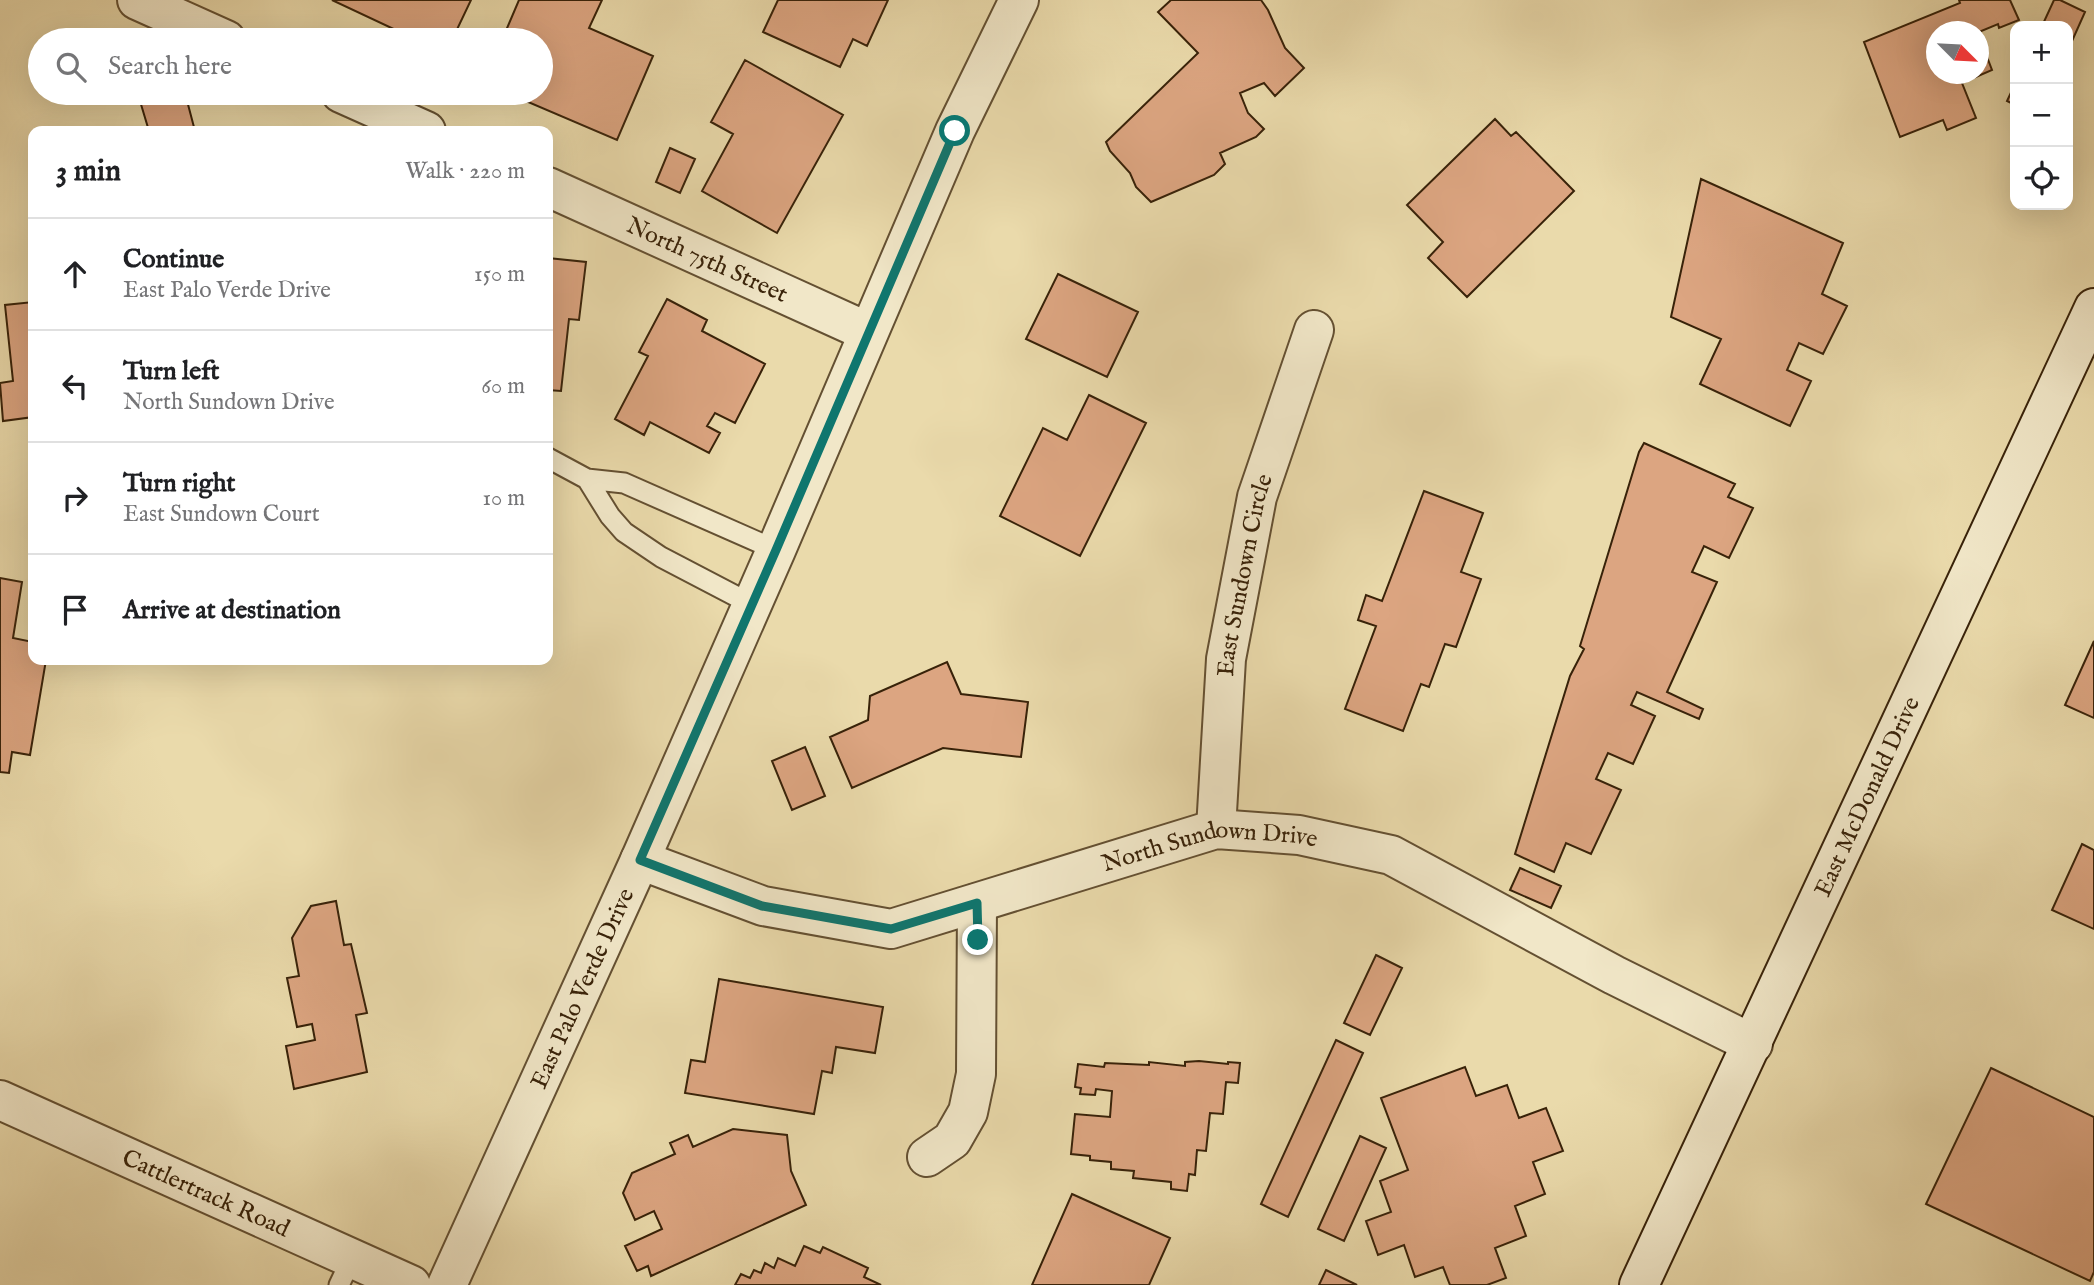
<!DOCTYPE html>
<meta charset="utf-8">
<style>
body{margin:0;font-family:"IM FELL English",serif;background:#f2f2f2;color:#202124}
.controls{position:absolute;right:21px;top:21px;display:grid;overflow:hidden;border-radius:14px;box-shadow:0 7px 28px #0002}
.controls button{width:63px;height:63px;display:grid;place-items:center;padding:0;border:0;border-bottom:2px solid #e0e0e0;background:#fff;color:#202124;font:35px sans-serif}
.compass{position:absolute;left:1926px;top:21px;width:63px;height:63px;border-radius:50%;background:#fff;box-shadow:0 7px 28px #0002;rotate:114deg}
.stop{position:absolute;width:21px;height:21px;margin:-16px;border:5px solid #0f766e;border-radius:50%;background:#fff}
.stop.end{background:#0f766e;border-color:#fff;box-shadow:0 2px 7px #0008}
.list{margin:0;padding:0;list-style:none}
h2{display:flex;justify-content:space-between;align-items:center;height:91px;margin:0;padding:0 28px;font-size:30px}
h2 small{font-size:23px;font-weight:400;color:#757577}
.list li{display:grid;grid-template-columns:46px 1fr auto;gap:21px;align-items:center;box-sizing:border-box;height:112px;padding:0 28px;border-top:2px solid #e0e0e0}
.list b{display:block;font-size:26px;white-space:nowrap}
.list p{margin:0;font-size:23px;white-space:nowrap;color:#757577}
.list em{font-size:23px;font-style:normal;color:#757577}
.icon{flex:none;width:38px;height:38px;fill:none;stroke:currentColor;stroke-width:2;stroke-linecap:round;stroke-linejoin:round}
.map{position:relative;flex:none;width:2094px;height:1285px;overflow:hidden}
.search{position:absolute;background:#fff;box-shadow:0 7px 28px #0002;left:28px;top:28px;width:525px;height:77px;display:flex;align-items:center;gap:18px;box-sizing:border-box;padding:0 24px;border-radius:38px;color:#757577;font-size:26px}
.panel{position:absolute;background:#fff;box-shadow:0 7px 28px #0002;left:28px;top:126px;width:525px;height:539px;border-radius:14px}
.map>svg:first-child{display:block}
</style>
<div class="map">
<svg width="2094" height="1285" viewBox="0 0 2094 1285">
<rect width="100%" height="100%" fill="#eadaab"/>
<filter id="stains"><feTurbulence type="fractalNoise" baseFrequency=".00286" numOctaves="4"/><feColorMatrix values="0 0 0 0 .2 0 0 0 0 .09 0 0 0 0 .02 0 0 0 .5 -.17"/></filter>
<radialGradient id="worn" r=".72"><stop offset=".6" stop-color="#630" stop-opacity="0"/><stop offset="1" stop-color="#630" stop-opacity=".3"/></radialGradient>
<path fill="#dca581" stroke="#382209" stroke-width="2" d="M332,0H471L452,40H417Z
M519,0H602L589,28L653,56L617,140L507,93H541V40H502Z
M778,0H888L867,46L853,39L840,67L763,32Z
M1171,0H1261L1268,10L1285,48L1304,68L1275,96L1264,83L1240,93L1248,113L1264,129L1256,137L1220,153L1225,164L1214,175L1151,202L1136,187L1130,173L1110,151L1106,142L1198,53L1158,12Z
M1959,0H2010L2019,20L1999,28L1998,24L1979,32H1937V74H1979V36L1992,70L1962,83L1976,118L1947,130L1943,120L1900,137L1864,42L1960,3Z
M2054,0H2060L2085,12L2068,50V26H2042Z
M745,60L843,115L777,233L702,191L733,134L711,122Z
M2015,84V105L2007,101Z
M170,93H185L195,131H149L140,101Z
M1495,119L1511,136L1516,132L1574,191L1467,297L1428,258L1443,242L1407,205Z
M670,148L695,159L680,193L656,182Z
M1701,179L1843,243L1822,294L1847,306L1823,354L1799,343L1787,370L1811,381L1790,426L1700,384L1721,339L1671,317Z
M548,258L586,262L579,320L569,319L561,391L548,390Z
M1058,274L1138,312L1107,377L1026,339Z
M667,299L707,320L702,331L765,364L735,423L715,413L707,426L720,433L709,453L650,422L644,435L615,419L648,356L639,352Z
M33,302V417L3,421L0,383L13,381L5,305Z
M1089,395L1146,423L1080,556L1000,516L1043,428L1067,440Z
M1644,443L1735,484L1728,497L1753,508L1729,558L1704,546L1692,572L1717,582L1667,692L1703,709L1699,719L1637,692L1631,705L1655,716L1633,764L1608,753L1596,779L1621,790L1591,854L1566,843L1554,872L1515,854L1570,676L1584,649L1580,646L1639,452Z
M1424,491L1483,513L1461,572L1481,579L1456,647L1445,644L1429,687L1421,684L1403,731L1345,709L1376,626L1358,620L1366,595L1382,601Z
M0,578L22,582L13,638L33,642V660H46L30,755L12,752L9,773L0,772Z
M2094,641V718L2065,705Z
M947,662L961,694L1028,702L1021,757L943,748L852,788L830,737L868,720L870,696Z
M805,747L825,796L792,810L772,761Z
M2082,844L2094,850V929L2052,910Z
M1520,868L1561,886L1551,908L1510,890Z
M336,901L344,945L351,944L367,1013L356,1015L367,1072L294,1089L286,1046L315,1040L312,1024L297,1027L287,978L299,976L292,938L311,906Z
M1376,955L1402,968L1370,1035L1344,1023Z
M719,979L883,1007L875,1053L836,1047L832,1073L822,1071L814,1114L685,1093L691,1060L705,1062Z
M1336,1040L1363,1053L1288,1217L1261,1204Z
M1199,1061L1228,1064V1062L1240,1063L1238,1083L1226,1082L1223,1114L1210,1113L1206,1151L1197,1150L1195,1175L1189,1174L1187,1191L1171,1189V1182L1133,1178L1134,1171L1111,1169V1162L1090,1160V1156L1071,1154L1075,1114L1110,1117L1112,1091L1096,1089L1095,1095L1080,1094L1081,1088L1075,1087L1078,1064L1104,1067L1105,1063L1149,1065V1062L1185,1066V1062Z
M1465,1067L1476,1096L1507,1085L1519,1118L1546,1108L1563,1151L1533,1162L1545,1194L1515,1206L1526,1236L1495,1248L1506,1278L1487,1285H1450L1443,1267L1415,1277L1404,1245L1378,1255L1366,1221L1391,1212L1380,1181L1408,1170L1381,1098Z
M1991,1068L2094,1117V1272L2090,1281L1926,1204Z
M733,1129L787,1135L791,1171L806,1205L651,1276L648,1266L637,1271L625,1246L662,1229L654,1211L635,1220L623,1193L632,1173L675,1154L670,1143L688,1135L693,1147Z
M1360,1136L1386,1148L1344,1241L1318,1229Z
M1072,1194L1170,1238L1149,1285H1032Z
M804,1246L820,1253L823,1247L868,1268L864,1277L881,1285H735L741,1274L750,1278L754,1270L761,1273L765,1263L774,1268L778,1258L795,1266Z
M1326,1270L1357,1285H1319Z"/>
<g fill="none" stroke-linecap="round" stroke-linejoin="round">
<defs>
<path id="lane" d="M548,458L587,479
M751,604L661,557L624,532L610,516L587,479L624,483L776,550
M339,1285L352,1258"/>
<g id="street">
<path d="M137,0L226,40"/>
<path d="M341,93L426,131"/>
<path id="s1" d="M548,187L868,332"/>
<path id="s2" d="M1216,829L1226,659L1257,497L1314,330"/>
<path id="s3" d="M640,860L763,906L891,929L1216,829L1299,835L1391,855L1614,975L1753,1044"/>
<path id="s4" d="M0,1100L411,1285"/>
<path d="M927,1157L952,1140L968,1112L976,1074L977,903"/>
<path id="s5" d="M447,1285L640,860L776,550L955,131L1019,0"/>
</g>
<g id="secondary">
<path id="s6" d="M1639,1285L2094,308"/>
</g>
</defs>
<use href="#lane" stroke="#645032" stroke-width="23"/>
<use href="#street" stroke="#645032" stroke-width="42"/>
<use href="#secondary" stroke="#382209" stroke-width="42"/>
<use href="#lane" stroke="#f1e7c8" stroke-width="19"/>
<use href="#street" stroke="#f1e7c8" stroke-width="38"/>
<use href="#secondary" stroke="#f1e7c8" stroke-width="38"/>
</g>
<g fill="none" stroke-linecap="round" stroke-linejoin="round">
<path stroke="#0f766e" stroke-width="9" d="M955,131L776,550L640,860L762,906L891,929L977,903L978,940"/>
</g>
<g text-anchor="middle" stroke-width="7" stroke-linejoin="round" paint-order="stroke">
<g font-size="24" fill="#382209" stroke="#f1e7c8">
<text dy="8" stroke="none"><textPath href="#s1" startOffset="175">North 75th Street</textPath></text>
<text dy="8" stroke="none"><textPath href="#s2" startOffset="256">East Sundown Circle</textPath></text>
<text dy="8" stroke="none"><textPath href="#s6" startOffset="539">East McDonald Drive</textPath></text>
<text dy="8" stroke="none"><textPath href="#s3" startOffset="593">North Sundown Drive</textPath></text>
<text dy="8" stroke="none"><textPath href="#s5" startOffset="326">East Palo Verde Drive</textPath></text>
<text dy="8" stroke="none"><textPath href="#s4" startOffset="226">Cattlertrack Road</textPath></text>
</g>
</g>
<rect width="100%" height="100%" filter="url(#stains)"/>
<rect width="100%" height="100%" fill="url(#worn)"/>
</svg>
<div class="controls">
<button>+</button>
<button>−</button>
<button><svg class="icon" aria-label="locate" viewBox="0 0 24 24"><circle cx="12" cy="12" r="6"/><path d="M12 2v4M12 18v4M2 12h4M18 12h4"/></svg></button>
</div>
<svg class="compass" viewBox="-18 -18 36 36"><path d="M0-13l5 13h-10z" fill="#e53935"/><path d="M0 13l5-13h-10z" fill="#757577"/></svg>
<div class="stop" style="left:955px;top:131px"></div>
<div class="stop end" style="left:978px;top:940px"></div>
<div class="search"><svg class="icon" aria-label="search" viewBox="0 0 24 24"><circle cx="10" cy="10" r="6"/><path d="M15 15l6 6"/></svg>Search here</div>
<section class="panel">
<h2>3 min<small>Walk · 220 m</small></h2>
<ul class="list">
<li><svg class="icon" aria-label="ahead" viewBox="0 0 24 24"><path d="M12 20V5M6 11l6-6 6 6"/></svg><div><b>Continue</b><p>East Palo Verde Drive</p></div><em>150 m</em></li>
<li><svg class="icon" aria-label="left" viewBox="0 0 24 24"><path d="M17 20v-9H6M10 6l-5 5 5 5"/></svg><div><b>Turn left</b><p>North Sundown Drive</p></div><em>60 m</em></li>
<li><svg class="icon" aria-label="right" viewBox="0 0 24 24"><path d="M7 20v-9h11M14 6l5 5-5 5"/></svg><div><b>Turn right</b><p>East Sundown Court</p></div><em>10 m</em></li>
<li><svg class="icon" aria-label="arrive" viewBox="0 0 24 24"><path d="M6 21V4h12l-3 4 3 4H6"/></svg><div><b>Arrive at destination</b></div></li>
</ul>
</section>
</div>
